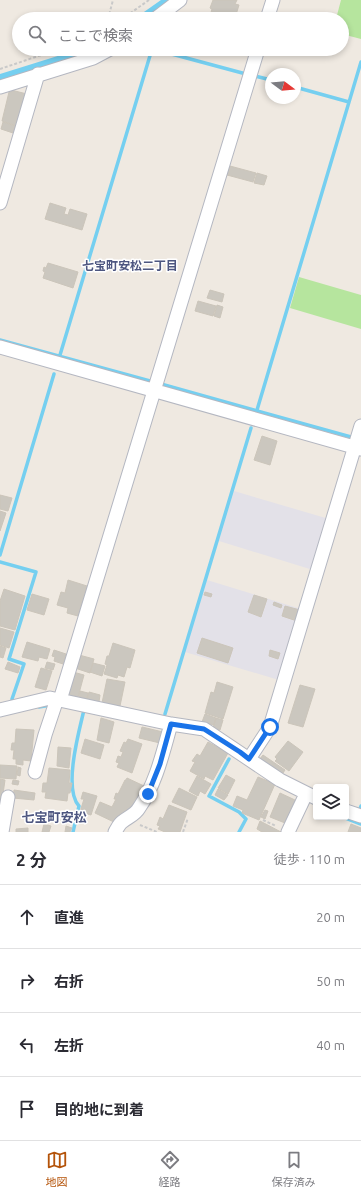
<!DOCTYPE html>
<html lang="ja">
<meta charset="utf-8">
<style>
body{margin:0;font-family:Ubuntu,"Noto Sans JP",sans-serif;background:#f7f7f7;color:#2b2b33}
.controls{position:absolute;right:12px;bottom:12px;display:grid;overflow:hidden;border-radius:4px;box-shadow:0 2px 6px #0003}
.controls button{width:36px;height:36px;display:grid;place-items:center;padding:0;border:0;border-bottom:1px solid #e1e1e2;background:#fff;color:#2b2b33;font:20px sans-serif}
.compass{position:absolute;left:265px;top:68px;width:36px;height:36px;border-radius:50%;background:#fff;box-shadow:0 2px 6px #0003;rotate:106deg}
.stop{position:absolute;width:12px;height:12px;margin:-9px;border:3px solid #1a73e8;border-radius:50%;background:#fff}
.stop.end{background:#1a73e8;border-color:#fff;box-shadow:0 1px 4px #0008}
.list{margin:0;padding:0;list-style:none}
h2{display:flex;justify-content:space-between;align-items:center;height:52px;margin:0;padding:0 16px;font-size:17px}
h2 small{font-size:13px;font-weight:400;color:#7c7c81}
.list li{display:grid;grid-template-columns:26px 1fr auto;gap:12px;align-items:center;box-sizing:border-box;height:64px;padding:0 16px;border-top:1px solid #e1e1e2}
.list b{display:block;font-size:15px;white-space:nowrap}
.list em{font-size:13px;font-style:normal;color:#7c7c81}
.icon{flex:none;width:22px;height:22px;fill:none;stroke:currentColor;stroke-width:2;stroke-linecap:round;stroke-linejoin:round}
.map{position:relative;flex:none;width:361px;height:832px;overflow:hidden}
.search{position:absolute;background:#fff;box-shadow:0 2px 6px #0003;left:12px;right:12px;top:12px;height:44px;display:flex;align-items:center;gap:10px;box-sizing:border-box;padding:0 14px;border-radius:22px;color:#7c7c81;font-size:15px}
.sheet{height:308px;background:#fff}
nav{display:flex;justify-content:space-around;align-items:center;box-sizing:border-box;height:56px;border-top:1px solid #e1e1e2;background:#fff;font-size:11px;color:#7c7c81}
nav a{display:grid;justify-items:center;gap:2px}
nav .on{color:#b45309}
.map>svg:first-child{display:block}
</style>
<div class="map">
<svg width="361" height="832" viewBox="0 0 361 832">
<rect width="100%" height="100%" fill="#efe9e1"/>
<path fill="#e3e1e8" d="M234,491L329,519L313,570L219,541Z
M207,580L301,609L279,680L185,652Z"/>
<path fill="#b6e59e" d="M341,0H361V39L342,34V19H336Z
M299,277L361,295V329L290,308Z"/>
<path fill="#75cff0" d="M161,0H172L146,19H134Z
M80,49H102L0,82V74Z"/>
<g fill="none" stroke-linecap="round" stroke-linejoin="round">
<path stroke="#75cff0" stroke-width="3.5" d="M153,49L246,74
M255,76L271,80
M295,87L349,102
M0,340L150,381
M60,355L152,49
M161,384L351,437
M257,410L361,62
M0,555L54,374
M0,562L36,572L9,659L24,664L12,699
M39,707L51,705
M165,714L251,428
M229,759L209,796L239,812L246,819L239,832
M360,809L361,806
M343,817L361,824
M73,832L79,806C63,789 79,731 84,710"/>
</g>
<path fill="#cbc7bf" stroke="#cbc5ba" d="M213,0H237L235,4L239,5L235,18L231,17V19H209L212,9L210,8Z
M11,90L27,94L17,126L2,121L9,92H11Z
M3,122L15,126L13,133L1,129Z
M230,166L256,173L253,182L227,175Z
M257,173L267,176L264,185L254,183Z
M50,203L66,208L64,214L68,215L70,209L87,214L82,230L45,219Z
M48,263L78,272L73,288L43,278L45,272L43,271L44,267L46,268Z
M210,290L224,294L222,302L207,298Z
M198,301L216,306L213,316L195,311Z
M217,305L223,307L220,318L214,316Z
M262,436L277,441L270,465L254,460Z
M0,495L12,498L8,511L0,509Z
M0,511L6,513L0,531Z
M68,580L87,586L78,616L67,613L68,608L57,605L61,592L65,593Z
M4,589L25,596L15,630L0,626V601Z
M205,592L212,594L211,597L204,595Z
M32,594L49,599L44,615L27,610Z
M254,595L267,599L261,617L248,612Z
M274,602L282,605L281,608L273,605Z
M285,606L300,610L297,621L282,616Z
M0,628L14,632L9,648L0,645Z
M202,638L233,648L228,663L197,653Z
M27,642L50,649L47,659L39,657L38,661L22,657Z
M113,643L135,650L130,668L127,667L124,677L118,675L117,678L104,674L107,665L105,664L107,656H109Z
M0,646L6,648L3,658L0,657Z
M54,650L66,654L63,664L54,661L55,657L52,656Z
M270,650L280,653L278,659L269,656Z
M79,655L94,659L90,673L75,668Z
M8,662L20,667L18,673L5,669Z
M47,662L55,664L53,670L45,668Z
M93,663L105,666L102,676L90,672Z
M41,668L52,671L46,690L35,687Z
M73,672L84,675L78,697L67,694Z
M107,679L125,682L120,706L102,703Z
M217,682L233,687L223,719L205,713L211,692L214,693Z
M300,685L315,689L303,727L288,723Z
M80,691L88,693L87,699L79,697Z
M89,692L100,695L99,702L87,700Z
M205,714L216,718L214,725L202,722Z
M101,718L114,722L109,743L97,740Z
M216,718L223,720L220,730L213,728Z
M142,727L163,732L160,743L139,738Z
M16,729L34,730L31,761L23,760V765L16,764V759H13L14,750H11L12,743H15Z
M85,739L104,745L100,759L81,753Z
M128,739L142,744L132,773L117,767L119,763L116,762L118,756L121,757L123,752L120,751L124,742L126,743Z
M288,741L303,752L289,771L275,761L277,759L275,757Z
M208,742L228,753L213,780L205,776L204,779L190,771L195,762L192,761L197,754L200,756Z
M58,747L71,748L69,768L57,766Z
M263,755L285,770L281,776L259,760Z
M0,765L17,766L16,779L0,778Z
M18,767L21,768L20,776L17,775Z
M49,768L70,770L69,783H72L70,793H68L67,801L45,798L46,792H42L43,783H47Z
M226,775L235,780L228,794L218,788Z
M197,776L211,784L205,794L200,791L198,796L189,791Z
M258,777L275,784L259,820L242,813L243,810L233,806L237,796L247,800Z
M127,778L144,786L140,800L133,808L131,807L129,811L126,810L124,814L121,813L116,823L95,813L100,802L112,807L116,799H114L116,793L118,794L125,780H126Z
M0,779L5,780L2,801H0Z
M13,780L19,781L18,785L12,784Z
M179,788L197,797L191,810L172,802Z
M218,789L228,795L224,800L215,795Z
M14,790L35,793L34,800L13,798Z
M83,792L97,796L91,815L80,812L84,799H81Z
M280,793L295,800L285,823L270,817Z
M169,805L187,812L180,832H165L158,829L160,826L157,825L160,817L163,819Z
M265,810L268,811L265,819L261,817Z
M260,821L281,832H262L257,829Z
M44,824L51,826L49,832H42Z
M351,824L361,828V832H348Z
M66,826L72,828L70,832H65Z
M28,828V832H16V829Z"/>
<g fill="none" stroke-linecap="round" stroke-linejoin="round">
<defs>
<path id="minor" d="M155,19L180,0
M267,19L273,0
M0,87L93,58L110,49
M0,203L38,74
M0,347L361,449
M60,700L258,49
M0,710L50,698L171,724L204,729L280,780L316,798
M249,759L270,727L361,426
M35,772L45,735L57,699
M346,811L361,816
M2,832L8,797
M115,832C117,829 119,824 122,822C128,817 135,815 139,808C156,784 163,752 171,724
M288,832L306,794"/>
</defs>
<use href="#minor" stroke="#b4b7c1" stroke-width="15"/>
<path stroke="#c9c9c9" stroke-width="2" stroke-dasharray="3 2" stroke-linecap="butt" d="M108,19L113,0
M122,19L149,0
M0,69L59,49
M263,820L276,826
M140,825L157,832
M183,832L188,818"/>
<use href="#minor" stroke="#fff" stroke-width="13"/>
</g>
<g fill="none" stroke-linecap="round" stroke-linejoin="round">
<path stroke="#1a73e8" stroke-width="5" d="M148,794L160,764L171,724L204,729L240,752L249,759L270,727"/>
</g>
<g text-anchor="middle" stroke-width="3" stroke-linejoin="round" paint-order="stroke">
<g font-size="12" font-weight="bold" fill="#4d5680" stroke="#fff">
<text x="130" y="270">七宝町安松二丁目</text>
</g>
<g font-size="13" font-weight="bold" fill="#4d5680" stroke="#fff">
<text x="54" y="822">七宝町安松</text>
</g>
</g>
</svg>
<div class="controls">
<button><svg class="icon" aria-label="layers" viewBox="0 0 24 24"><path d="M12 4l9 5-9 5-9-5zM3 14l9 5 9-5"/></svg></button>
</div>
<svg class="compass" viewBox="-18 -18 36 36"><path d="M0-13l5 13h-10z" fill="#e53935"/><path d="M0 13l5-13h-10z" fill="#7c7c81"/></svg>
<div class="stop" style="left:270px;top:727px"></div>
<div class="stop end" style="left:148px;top:794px"></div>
<div class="search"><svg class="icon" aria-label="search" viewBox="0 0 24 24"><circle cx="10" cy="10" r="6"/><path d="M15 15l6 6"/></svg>ここで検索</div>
</div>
<section class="sheet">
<h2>2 分<small>徒歩 · 110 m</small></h2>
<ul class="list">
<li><svg class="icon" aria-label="ahead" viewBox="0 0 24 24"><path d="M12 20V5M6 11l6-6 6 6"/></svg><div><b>直進</b></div><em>20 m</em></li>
<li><svg class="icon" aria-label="right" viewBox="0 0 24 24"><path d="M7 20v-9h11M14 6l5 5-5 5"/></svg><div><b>右折</b></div><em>50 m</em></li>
<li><svg class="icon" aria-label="left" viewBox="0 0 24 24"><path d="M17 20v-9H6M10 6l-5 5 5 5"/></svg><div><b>左折</b></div><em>40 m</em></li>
<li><svg class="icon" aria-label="arrive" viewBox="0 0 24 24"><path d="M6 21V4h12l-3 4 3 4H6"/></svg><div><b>目的地に到着</b></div></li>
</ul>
</section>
<nav>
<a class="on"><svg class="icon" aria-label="map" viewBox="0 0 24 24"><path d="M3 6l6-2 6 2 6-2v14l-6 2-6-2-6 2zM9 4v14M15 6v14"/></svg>地図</a>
<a><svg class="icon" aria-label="directions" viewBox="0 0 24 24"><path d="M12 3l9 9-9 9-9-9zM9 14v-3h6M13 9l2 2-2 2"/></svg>経路</a>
<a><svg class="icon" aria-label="saved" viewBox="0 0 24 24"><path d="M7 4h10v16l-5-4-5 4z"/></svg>保存済み</a>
</nav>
